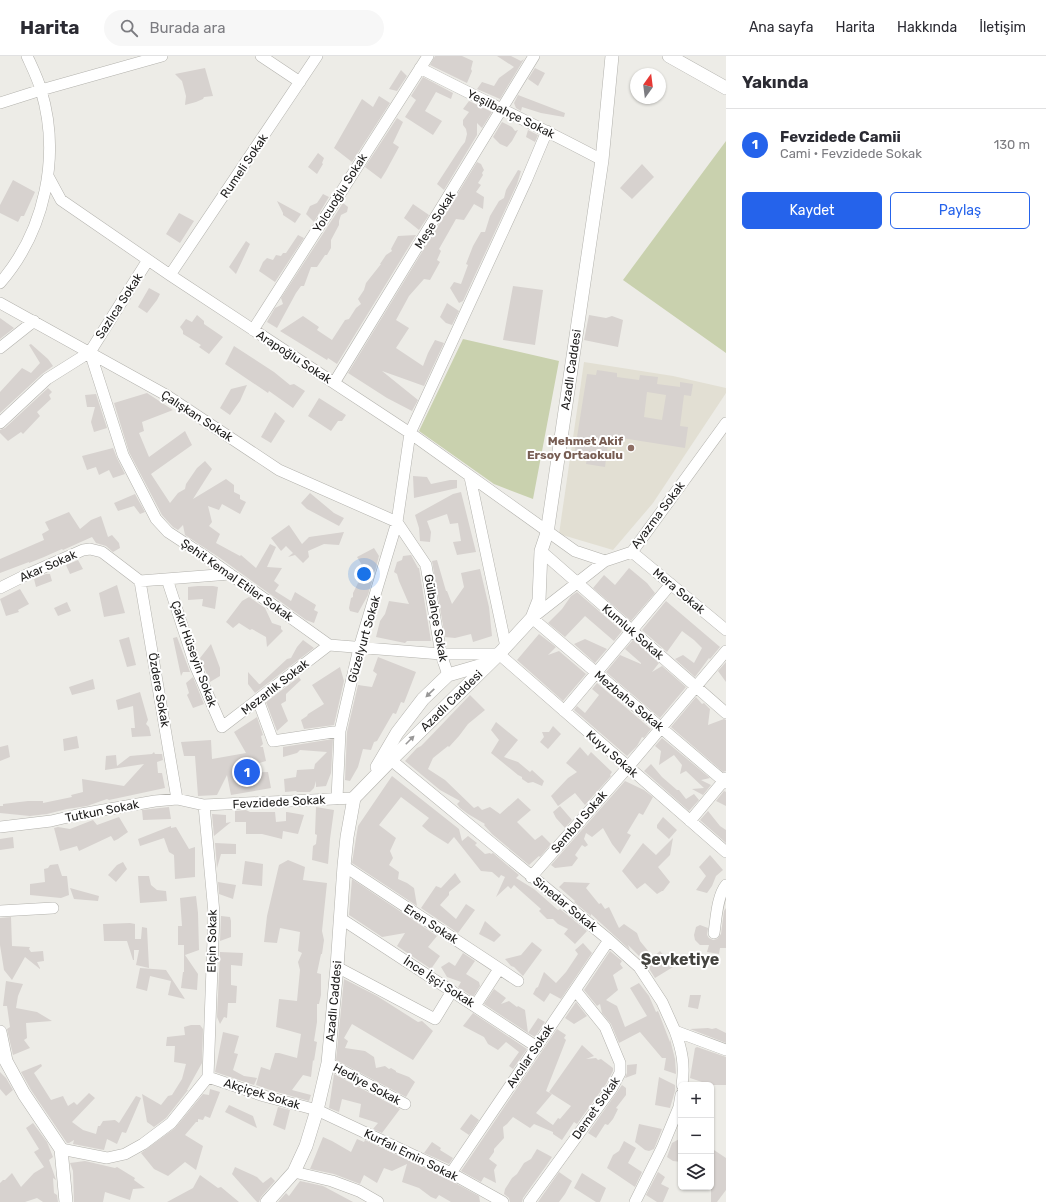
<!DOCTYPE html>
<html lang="tr">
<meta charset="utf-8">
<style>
body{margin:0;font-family:Rubik,sans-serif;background:#f7f7f7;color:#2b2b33}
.controls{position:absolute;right:12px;bottom:12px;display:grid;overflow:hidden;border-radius:6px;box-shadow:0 1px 3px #0004}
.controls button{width:36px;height:36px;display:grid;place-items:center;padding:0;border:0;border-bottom:1px solid #e1e1e2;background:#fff;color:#2b2b33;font:20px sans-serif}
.compass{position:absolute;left:630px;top:12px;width:36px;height:36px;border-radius:50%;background:#fff;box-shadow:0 1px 3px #0004;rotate:14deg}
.you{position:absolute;left:364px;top:518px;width:14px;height:14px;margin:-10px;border:3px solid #fff;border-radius:50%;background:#1a73e8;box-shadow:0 0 0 6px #1a73e833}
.badge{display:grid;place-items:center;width:26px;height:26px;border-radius:50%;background:#2563eb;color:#fff;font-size:13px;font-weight:700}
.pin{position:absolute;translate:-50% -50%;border:2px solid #fff;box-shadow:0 1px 4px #0006}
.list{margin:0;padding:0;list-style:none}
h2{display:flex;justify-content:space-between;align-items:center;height:52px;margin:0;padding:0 16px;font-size:17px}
h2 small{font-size:13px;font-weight:400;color:#7c7c81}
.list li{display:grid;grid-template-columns:26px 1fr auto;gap:12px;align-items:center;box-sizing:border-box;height:72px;padding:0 16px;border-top:1px solid #e1e1e2}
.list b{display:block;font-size:15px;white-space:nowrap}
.list p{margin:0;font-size:13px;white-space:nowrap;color:#7c7c81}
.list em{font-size:13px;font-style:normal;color:#7c7c81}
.actions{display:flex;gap:8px;padding:12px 16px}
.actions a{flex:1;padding:9px 0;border:1px solid #2563eb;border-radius:6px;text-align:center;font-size:14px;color:#2563eb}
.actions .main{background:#2563eb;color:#fff}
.icon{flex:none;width:22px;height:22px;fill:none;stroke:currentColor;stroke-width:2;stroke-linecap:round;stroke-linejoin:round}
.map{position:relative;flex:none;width:726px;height:1146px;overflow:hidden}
header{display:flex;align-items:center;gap:24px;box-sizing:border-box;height:56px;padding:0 20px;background:#fff;border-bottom:1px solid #e1e1e2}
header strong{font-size:19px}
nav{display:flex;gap:22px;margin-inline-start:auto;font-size:14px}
.search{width:280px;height:36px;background:#f7f7f7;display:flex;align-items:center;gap:10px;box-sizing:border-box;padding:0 14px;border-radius:22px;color:#7c7c81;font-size:15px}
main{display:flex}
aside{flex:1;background:#fff}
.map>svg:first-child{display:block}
</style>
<header>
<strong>Harita</strong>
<div class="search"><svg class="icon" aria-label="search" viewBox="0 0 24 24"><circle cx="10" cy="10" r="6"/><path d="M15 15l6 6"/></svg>Burada ara</div>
<nav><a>Ana sayfa</a><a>Harita</a><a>Hakkında</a><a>İletişim</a></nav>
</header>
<main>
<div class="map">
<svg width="726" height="1146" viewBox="0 0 726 1146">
<rect width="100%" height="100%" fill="#edece7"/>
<path fill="#e2dfd3" d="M584,306L673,320L726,332V337L653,447L613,494L559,478Z"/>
<path fill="#c9d1ae" d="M726,85V297L623,224Z
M463,283L559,305L533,443L494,428L419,375Z"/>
<path fill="#d7d2cf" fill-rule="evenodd" d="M435,0H462L473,5L471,13L472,15L467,27L430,9Z
M497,0H511L521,5L524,3L500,43L477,33L482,26L494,30L499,22L514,11Z
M205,12L213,40L204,41L203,43L196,46L185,49L186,40L182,25L175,18Z
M535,12L545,17L538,30L528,23Z
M401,14L407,20L397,35L389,33Z
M423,21L453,37L451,43L436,36L425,55L442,65L433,79L405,61L416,44L411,40Z
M518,39L565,57L564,61L541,57L522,51L521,55L516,52L514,47Z
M379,40L390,47L352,106L334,92L362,43L373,51Z
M469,45L492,56L482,72L477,67V79L444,134L437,128L461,91L465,86L467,78L466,73L463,69V64L469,56L463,53Z
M397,62L403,66L393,87L399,91L386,115L381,123L365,111Z
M502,66L512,71L515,75L518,74L512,85L507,91L500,88L493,81Z
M528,74L538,79L535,86L526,81Z
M318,97L324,102L322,107L323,108L317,118L308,111Z
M477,106L481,108L484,114L482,117L483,119L478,127L481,129L476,136L484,141L483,153L474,148L464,164L456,163L439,193L441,195L437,204L440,206L430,224L424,223L409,240L396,264L409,272L396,292L423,310L428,297L435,284L444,287L424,330L382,315L418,344L412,355L387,342L348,317Z
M642,108L654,121L632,143L620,132Z
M518,114L521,115L517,128L463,245L459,247L450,232L454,226L461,228L468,209L466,208L473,190L481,176H485L490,160L499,145L504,142L506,134Z
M13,124L35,136L24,160H21L18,166L0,157V149Z
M323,138L329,141L314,166L306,158L310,150L317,147Z
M277,145L301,158L295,167L283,159V157Z
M343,147L348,151L347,156L341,159L339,165V169L331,184V192L327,199H325L317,211H311L304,230H301L296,237L277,272L267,266L268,264L275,252L283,248L281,242Z
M413,148L429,159L419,174L404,162Z
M179,157L194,165L180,187L166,178Z
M298,179L304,182L275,226L259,215L263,206L267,202L273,204L276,199L281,200L283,197H286Z
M416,179L337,308L328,302L327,304L280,275L303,260L319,271L317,274L332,284L345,264L349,263L356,252L361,248L358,243L364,234L366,227L381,208H380L386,199L392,195L391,193L398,180Z
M246,185L250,188L236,218L229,211Z
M513,230L543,234L535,289L503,284Z
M149,232L160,238L157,244L147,257L138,251Z
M447,247L459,255L452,269L446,267L440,261Z
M197,259L204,265V268L223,281L209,298L199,291L201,289L183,278V275L180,271L186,263L192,266Z
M589,259L606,262L612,260L623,264L618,291L584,284Z
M0,262L14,272L0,283Z
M31,288L48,303L53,310L42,318L0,357V336L22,312L31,317L40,307L29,289Z
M234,290L274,316L290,329L294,328L305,335L293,352L269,335L268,337L225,308Z
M597,314L617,317V321L639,324L640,319L658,321L657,328L680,331V326L693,328L691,340L684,339L680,370L688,371L685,392L609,380L605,411L586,408L587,402L574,400L587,318L596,319ZM647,336L666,339L662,364L644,361Z
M247,329L240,345L230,359L220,352L231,333Z
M48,332L52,336L49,339L51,343L37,356L40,360L23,378L21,376L8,385L0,377V374L5,372Z
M147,337L173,354L142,366L144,375L139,377L149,401L185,375L192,389L151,418L170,447L178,437L185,433L186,428L197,412L205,405L212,413L193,443L226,423L234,429V436L240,439V443L246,446L240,458L222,448L219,454L208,450L212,466L209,470L220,478L216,487L240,500L241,499L256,512L270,488L276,491L267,511L282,512L274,525L279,529L275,535L291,545L295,536L316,549L314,554L318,556L314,567L306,564L220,502L185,479L183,469L178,474L173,471L162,459L129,396L114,347Z
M96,338L107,372L94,376L91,366L95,351H87L85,339Z
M319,342L346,359L342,365H338L331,375L308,360Z
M275,356L285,365L271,387L261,381Z
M113,392L117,402L125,418L113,422L109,414L99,419L96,411L87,414L82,400Z
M413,420L427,421L431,428L450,424H457V432L414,442Z
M461,436L476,496L457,499L453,486L461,485L458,467L450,468L447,458L427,465L431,476L430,486L420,485L419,472L415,459L453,438Z
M310,437L334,457L344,462L339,470L307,453L301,447Z
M135,438L145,456L140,458L134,450L118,455L114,447Z
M69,456L80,473L91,464L101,460L108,481L112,479L119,487L120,492L113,496L106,490L96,487L92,481L63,494L62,493L44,501L29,507V506L0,517V503L44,484L42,478L49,474L45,466Z
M289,469L302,488L309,481L344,476L339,489L324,488L308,495L309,501L303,507L295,499L288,501L293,497L286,490L281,495L271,482Z
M374,492L379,500L375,515L369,520L357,501Z
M411,499L418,512H419L431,585H407L405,587L376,581L380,565L385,558L389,545L409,548L399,525L397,518L394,516L397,506L402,504L403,500Z
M78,504L83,513L70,518L66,509Z
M437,504L446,535H447L452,548L464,531L461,517L480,513L489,551L492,580L473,586L471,578L455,582L445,581L432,505Z
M629,512L647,527L655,537L631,565L593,532L604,519L615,529Z
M46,518H50L52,525L36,531L34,523Z
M364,521L372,525L368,539L358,557L350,555L349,552L351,542L353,541V537L358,527H362Z
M117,529L125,557L104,561L99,537Z
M198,530H213L218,531L215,553L202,550L203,543L188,544V531Z
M20,533L29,548L18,554L19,556L6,560L0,543Z
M577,536L622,575L614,585L585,560L565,581L548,567L562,553L571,540Z
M249,541L265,552L272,567L281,570V573L283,575L267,591L266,581L252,573L250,574L239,567L233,572L226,566L242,545Z
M666,545L720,591L710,603L709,602L695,621L675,603L683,599L694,607L702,592L694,584L682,575L667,596L642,574Z
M67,546L71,555L58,560L54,552Z
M539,578L556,591L548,599L559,595L586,618L563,645L517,604Z
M129,581L136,609L127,611L119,584Z
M177,581L190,616H183L181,620L173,582Z
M585,583L607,593L595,607L574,588Z
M303,584L314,592L255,637L248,628V616L259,628H260L287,603L291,602L297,591Z
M633,584L659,607L652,616L662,610L686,631L660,662L606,616L620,599L641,608V607L625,593Z
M211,588L220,612V620L210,626L200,602Z
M378,601L416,616L404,647L401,646L396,658L393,657L377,685L374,686L371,694L363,693L358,711L350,725L345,724L347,676L358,629L372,631L377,618L373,615Z
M726,606V626L718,615Z
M340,611L344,625L334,669L304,673L301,664L307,660L308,658L324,648L312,629Z
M193,621L204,648L193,652L187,639L189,637L186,627Z
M299,621L301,624L286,638V645L281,648L288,665L277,675L266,646Z
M93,623L95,633L72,639L69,631Z
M597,627L651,673L644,682L642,681L637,690L627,700L574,654L577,650L585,657L599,639L592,633Z
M140,636L148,664L146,668L149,671L151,680L132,681L131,672H135L133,650L118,654L116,644Z
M470,639L485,654L468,668L459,680L449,691L448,690L433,702L428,713L445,724L474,752L478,750L482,754L490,751L500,758L518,742L531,754L517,766L535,784L542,779L551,788L540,801L539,800L529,809L492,778L484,769L485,768L468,758L460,752L457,748L460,745L440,734L405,705L417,692L421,690L425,686Z
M696,641L702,648L704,647L710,653L708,669L724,663L726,664V715L723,716L671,671Z
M257,661L263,679L261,680L263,688L260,691H263L266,705L239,713L240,717L268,716L271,732L231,739L227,719L217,739L198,740L195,700H184L181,686L211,684L212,703L246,697L234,676Z
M496,666L518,684L504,701L518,706L530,716L532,714L544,725L542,730L533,726L528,727L522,723V721L518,719L491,697L499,684L491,674Z
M553,670L561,678L548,693L540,686L544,681L542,676H549Z
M77,680L79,692L64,695L63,683Z
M662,682L710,722L701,724L711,729L703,739L692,733L704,732L686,715L680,718L682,709L674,699L659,709L661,695L655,690Z
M333,683L331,717L326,730L316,731V725L314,732L310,736H297L296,735L285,736L284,723L296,721L297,714L314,713L315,708L327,696L300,694L297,697L283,701V691Z
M8,689L10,701L0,705V691Z
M580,691L588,700L591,696L612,716L610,719L611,720L585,749L575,737L558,750L551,740L568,722L577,716L566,707Z
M154,696L155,698H162L163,704L157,706L158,717H162L165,732L109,744L107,743L87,750L67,753L47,758L30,760L0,757V750H3V748L28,745H43V747L72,741L71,739L83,736L82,723L124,730L144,708L105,714L106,700L116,699L117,710L130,700L152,698Z
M651,708L662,721L677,734H679L686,743L694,738L699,744L689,755L644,715Z
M392,720L459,773L462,785L468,780L477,787L475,789L485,798L490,797L491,798L493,797L519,819L516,822L534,833L558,854L560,853L587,875L575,888L564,878L568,873L558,868L553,863H547L539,855L541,853L514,829L511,833L508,830L496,841L505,821L501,819L499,822L492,816L481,815L454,781L448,788L429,776L422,770L429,762L401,741L379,769L396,782L390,795L393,802L389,809L399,816L398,823L407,827L414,832L417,850L352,807L358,770Z
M625,725L644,734L653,741L643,759L639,757L627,777L631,779L620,798L612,788L603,772L592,781L586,777L584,783L588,789L585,791L582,789L575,799L578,802L572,810L555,812L551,809Z
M724,735L726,736V750L716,745Z
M560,750L572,764L565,772L556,762L553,756Z
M169,751L171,763L143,764L142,754Z
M316,751L334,754L330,783L328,808L312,804L313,790L316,788L317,779L315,778Z
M246,754L250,756H275L276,766L286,765V756H287L304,759L298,778L283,775L282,783L262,778H246V766H235V755Z
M708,755L720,770L726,774V787L700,764Z
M212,758L226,759V767L231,766L214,780Z
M119,761L128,776L118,783L114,785L111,780L79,795L77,790L60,795L54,772L58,771L70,773L93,764L97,769Z
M663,761L677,774L669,783L657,772V769Z
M171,770V772L176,771L189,793L195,791V821L175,823L174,799L169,796L164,782L140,790L138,783Z
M13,781L14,792L0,794V783Z
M673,782L670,799L658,811L670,826L663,835H662L657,838L645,827L637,833L622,815L643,787L656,799Z
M215,787L236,788V798H221L217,812Z
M710,799L723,814L716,820L712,830L707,837L696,834L706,820L699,811Z
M288,804L305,811L303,824L327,827L322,875L324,884L322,898H321L317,917L321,918V939L319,948H317V966L314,985L317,986L314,1005L313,1004L311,1021L303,1019L292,1034L311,1039L309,1045L270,1034L256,1029L261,1011L270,1014L275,997H279L297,1002L301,978L276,971L279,943L297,945L300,914L298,906L302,897L298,895L300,876L280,872L277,887L264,886L267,860L279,809Z
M245,805L263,808L262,830L242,828Z
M123,806L127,813L116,826L108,819L117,809Z
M58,808L62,820H67L69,839L61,842L30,839V828L45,826L44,813L48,812L50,809Z
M455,817L461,826L449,836V839L440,849L456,863L466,848L475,854L458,877L421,852L436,830L441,832Z
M138,820H149L151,829L157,834L166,835L167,845L140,847Z
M352,823L437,880L428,891L440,900L431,913L397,890L405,877L382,881L349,859Z
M218,826L236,829L233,843L219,838Z
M564,826L590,827L586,832L599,848L601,847L605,853L609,851L619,872L624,868L637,877L640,885L653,901L660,895L673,911L655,922L645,906L628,889L630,894L591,858V860L574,846L575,845L559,831Z
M70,832L99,840L98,845L74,843Z
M196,840L198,857L199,894L185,899L198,918L197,934L181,932L183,916H184V889H178V870H182L180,842Z
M726,852V892H720L719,898L707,896L709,889H700L695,884L694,879L696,871L700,869L708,872L707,879L709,882L713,884L717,883L721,878L724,855Z
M221,860L230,861L231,865V881L220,885Z
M11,861L12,890L30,891L29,893L31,896L43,895L44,905L37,906L40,912V913L25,901L12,924L4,914L0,889V862Z
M485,865L501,879L494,886L479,878Z
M130,867L135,868V883H141L142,871L147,872L149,912L136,909L139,894H134V904H133L127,885H104L103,868Z
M532,886L542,894L523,920L514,911L511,910L505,903L521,899Z
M583,887L592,897L561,943L550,937L544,946L533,938L536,932L538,931L544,916L556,927L566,916L578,898L575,894Z
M610,895L622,905L620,908L623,912L613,919L618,934L606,944L617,950L625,971L647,960L630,932L639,927L649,940L656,956L658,955L670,986V983L675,1003L676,1018L664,1014L666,1002H662L640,976L619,987L611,968L602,957L600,948L597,950L584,934Z
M220,896L243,897L242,910L231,909V929L237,930L236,947H228L227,962L224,961L220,968L217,961Z
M463,897L475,905L466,918L479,926L480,930L473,941L458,931L461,926L447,921L441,911L449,906L455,910Z
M140,912L166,914L185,943L168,939L171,925L150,920L147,935L136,932Z
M344,923L377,940L418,966L422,965L433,975L413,1004L352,968L344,982L348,985L345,992L365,995L374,1001L376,1012L385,1010L389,1013L391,1012L396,1015V1016L409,1021L415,1026L406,1041L336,1004Z
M6,925L23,928L18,940L16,952L37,956L52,965L26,967L27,982L24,984L30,992L13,999L7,973L10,971L7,950H3Z
M494,933L506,942L501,948L509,945L517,951L518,950L525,954L528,977L484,948Z
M690,939H701L698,953L688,951Z
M576,946L587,960L574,968L565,962Z
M473,957L527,993L513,1013L509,1010L519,996L506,986L498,994L488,988L484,981L463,970Z
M538,962L545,966L535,981L528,977Z
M191,969H200L203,973L202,1007L187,1034H188L166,1062L154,1071L147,1066L142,1038L161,1049L168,1040L172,1039L182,1023L186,1008L174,1006L175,990H166L167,981L185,979L184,971Z
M708,972L712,973L716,972L726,977V987L690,973Z
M557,973L566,979L564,982L566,984L546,1035L552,1038L536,1057L553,1069L558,1062L560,1063L571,1050L549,1036L582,989L594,1000L586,1003L596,1002L598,1004L601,1003L613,1012V1015L606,1028L577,1068L574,1066L562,1084L553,1078V1076L534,1068L530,1072L513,1061L507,1068L503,1071L504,1082L494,1093V1096L489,1103L497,1109L494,1114L496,1127L484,1121L481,1126L461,1115Z
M223,976L239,980L234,997L238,998L233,1014L244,1020L257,1022L254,1029L215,1016Z
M697,991L726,1001V1029H711L690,1022L695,992Z
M41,1008L42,1010L34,1017L51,1044L63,1040L68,1050L74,1046L77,1049L89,1037L95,1042L72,1066L83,1074L96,1078L98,1070H100L103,1065L115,1064L119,1067L136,1040L141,1042L126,1077L122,1076L117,1088L107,1083L104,1094L73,1088L74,1084L69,1087H67L31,1034L21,1016Z
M637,1008L636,1018L625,1022L627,1017V1009Z
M0,1016L6,1022L13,1034L6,1040L0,1033Z
M334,1018L400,1053L382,1077L373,1073L378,1067L359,1061L361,1048L342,1043L339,1056L329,1052Z
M659,1021L675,1029V1035L670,1052L655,1049Z
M622,1029L626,1032V1039L616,1052L618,1053L613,1063L608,1069L605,1068L596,1082L588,1077Z
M210,1033L220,1036L210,1062L205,1060L203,1064L198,1063V1066H196L185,1079L203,1090L196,1114L185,1106L168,1120L154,1113L141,1097L175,1072L203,1038L209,1039Z
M229,1049L253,1060L257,1072L225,1056Z
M278,1051L290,1054L285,1074L273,1069Z
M471,1058L479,1064L469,1079L460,1073Z
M33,1067L47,1086L53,1101L49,1104L56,1124L53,1122L54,1137L57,1139L58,1146H43L37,1142L25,1146H0V1127L3,1124H5L12,1117L21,1131L34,1117L44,1111L34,1096L39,1093L26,1072Z
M639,1068L662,1073L654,1093L649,1095L645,1094L635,1086Z
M323,1081L332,1085L351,1096L357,1083L364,1086L365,1084L448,1123L479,1140L480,1146H451L439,1139L436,1143L431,1141L419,1132L402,1126L407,1108L392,1115L384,1112L377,1127L364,1119L360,1128L334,1118L310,1113Z
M681,1082V1106L673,1105L667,1101L672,1087Z
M624,1085L636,1092L628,1107L642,1116L635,1131L607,1112L613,1099L619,1095Z
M432,1086L441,1092L440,1094L453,1102L449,1108L424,1097Z
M711,1092L726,1102V1134L717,1146H711Z
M537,1093L552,1101L546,1110L523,1142L522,1146H510L509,1142L504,1138L505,1133L512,1122L517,1118L524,1107L531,1103Z
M85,1105L115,1112L117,1111L135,1122L134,1124L145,1132L133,1133L130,1144L105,1136L103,1146H74L73,1115L70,1107Z
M235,1111L257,1121L263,1127L271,1121L275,1125L261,1141L259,1146H257L232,1118Z
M559,1116L572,1125L565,1138L559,1146H538Z
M658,1116L665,1121L661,1128L669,1132L663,1146H657L646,1139Z
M582,1117L606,1132L600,1146H596L574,1132Z
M200,1119L218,1132L221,1131L239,1146H167L193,1132Z
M300,1125L323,1130L353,1146H278L286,1137L289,1140Z"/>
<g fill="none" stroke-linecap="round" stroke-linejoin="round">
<defs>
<path id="minor" d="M261,0L300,26
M420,12C480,43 542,72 602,104
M0,47L41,34L162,0
M48,120L61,144L170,219L410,377L575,495L605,505L632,496L726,367
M170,219L317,0
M0,227C45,175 61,100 41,34C38,23 32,11 27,0
M0,247L166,339L279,414L397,466L426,509L441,598L448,619
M253,274L428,0
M0,292L34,265
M90,296L123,399L156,463L168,476L203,499L329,589L441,598H499L726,796
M334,327L534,0
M0,367L47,323L90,296L148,204
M470,421L506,591
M541,495L726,657
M632,496L726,574
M605,505L532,562L726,727
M167,523L195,609L222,671L329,589
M140,525L177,743
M0,532L26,519L83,494L90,493L102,496L140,525L230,518
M258,644L273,685L340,675
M564,655L671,528
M391,704L609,884L639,911L662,946L675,975L726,994
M337,743L340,675L359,592L397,466L410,377L526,125L547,75
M204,749L214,857L208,1021
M690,765L726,722
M0,771L51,765L81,758L155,745L177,743L204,749L354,742
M344,810L518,925
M531,821L628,711L726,595
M0,855L53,852
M340,862L537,991
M714,877C716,864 717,840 726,829
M337,911L435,963L452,935
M475,950L499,913
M675,975C682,994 685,1009 682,1029
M328,1007L405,1048
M208,1021L264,1040L317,1054L451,1117L503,1146
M61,1093L107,1102L125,1098L143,1088L171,1067L208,1021
M294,1116L332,1125L359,1135L378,1146
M451,1117L609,884
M529,1146L612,1032L620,1017V1007L605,971L575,934
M635,1146L662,1092L679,1051L681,1039"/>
<g id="tertiary">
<path d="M669,0L726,32"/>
<path d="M377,711L397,677L423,643L448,619L486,608"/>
<path d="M0,976L6,1005L24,1038L61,1093L66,1146"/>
<path id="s1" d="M267,1146L294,1116L306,1090L317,1054L328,1007L337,911L344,810L347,781L354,742L391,704L499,598L532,562L539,544L541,495L547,477L602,104L612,0"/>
</g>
</defs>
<use href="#minor" stroke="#b3b2ad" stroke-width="12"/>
<use href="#tertiary" stroke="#b3b2ad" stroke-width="14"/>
<use href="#minor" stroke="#fff" stroke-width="11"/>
<use href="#tertiary" stroke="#fff" stroke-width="13"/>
</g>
<defs><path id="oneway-solid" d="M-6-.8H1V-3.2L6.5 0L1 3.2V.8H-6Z"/></defs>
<g fill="#999898">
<use href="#oneway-solid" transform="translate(430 637) rotate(136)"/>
<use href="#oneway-solid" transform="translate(410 684) rotate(-45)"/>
</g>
<circle fill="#8d6e63" stroke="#fff" stroke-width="1.5" cx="631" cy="392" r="4"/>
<g text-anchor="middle" stroke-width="4" stroke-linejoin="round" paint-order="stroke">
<g font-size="12" fill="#1c1b1a" stroke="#fff">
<text transform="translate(511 58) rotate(26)" y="4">Yeşilbahçe Sokak</text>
<text transform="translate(244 110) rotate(-56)" y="4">Rumeli Sokak</text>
<text transform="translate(340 137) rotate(-58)" y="4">Yolcuoğlu Sokak</text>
<text transform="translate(435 164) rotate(-58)" y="4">Meşe Sokak</text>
<text transform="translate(119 250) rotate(-57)" y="4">Sazlıca Sokak</text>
<text transform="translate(294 301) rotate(33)" y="4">Arapoğlu Sokak</text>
<text dy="4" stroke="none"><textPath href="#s1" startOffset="927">Azadlı Caddesi</textPath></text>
<text transform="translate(197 360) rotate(33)" y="4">Çalışkan Sokak</text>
<text transform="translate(658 459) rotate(-53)" y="4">Ayazma Sokak</text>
<text transform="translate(48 510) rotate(-24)" y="4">Akar Sokak</text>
<text transform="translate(237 524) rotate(35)" y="4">Şehit Kemal Etiler Sokak</text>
<text transform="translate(679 535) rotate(40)" y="4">Mera Sokak</text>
<text transform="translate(436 562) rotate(80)" y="4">Gülbahçe Sokak</text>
<text transform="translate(633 576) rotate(41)" y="4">Kumluk Sokak</text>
<text transform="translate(364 583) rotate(-74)" y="4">Güzelyurt Sokak</text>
<text transform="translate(194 598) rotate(70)" y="4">Çakır Hüseyin Sokak</text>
<text transform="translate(275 631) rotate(-38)" y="4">Mezarlık Sokak</text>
<text transform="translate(159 634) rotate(80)" y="4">Özdere Sokak</text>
<text dy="4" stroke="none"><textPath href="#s1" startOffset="559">Azadlı Caddesi</textPath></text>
<text transform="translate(629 645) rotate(40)" y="4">Mezbaha Sokak</text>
<text transform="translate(612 698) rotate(41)" y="4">Kuyu Sokak</text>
<text transform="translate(279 746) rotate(-3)" y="4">Fevzidede Sokak</text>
<text transform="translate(102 755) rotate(-11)" y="4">Tutkun Sokak</text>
<text transform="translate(579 766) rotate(-49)" y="4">Sembol Sokak</text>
<text transform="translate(565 848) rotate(39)" y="4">Sinedar Sokak</text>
<text transform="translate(431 868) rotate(33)" y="4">Eren Sokak</text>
<text transform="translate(212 885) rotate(-89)" y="4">Elçin Sokak</text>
<text transform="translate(439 926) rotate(33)" y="4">İnce İşçi Sokak</text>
<text dy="4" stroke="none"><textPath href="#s1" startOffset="217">Azadlı Caddesi</textPath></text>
<text transform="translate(530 1000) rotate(-56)" y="4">Avcılar Sokak</text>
<text transform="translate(367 1028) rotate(28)" y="4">Hediye Sokak</text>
<text transform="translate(262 1038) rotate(17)" y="4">Akçiçek Sokak</text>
<text transform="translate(596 1052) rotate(-55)" y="4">Demet Sokak</text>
<text transform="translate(411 1099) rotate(26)" y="4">Kurfalı Emin Sokak</text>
</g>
<g font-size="12" font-weight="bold" fill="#785e54" stroke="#fff" text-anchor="end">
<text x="623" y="389">Mehmet Akif<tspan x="623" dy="14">Ersoy Ortaokulu</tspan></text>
</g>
<g font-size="16" font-weight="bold" fill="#44433f" stroke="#fff">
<text x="680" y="909">Şevketiye</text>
</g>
</g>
</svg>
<div class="controls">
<button>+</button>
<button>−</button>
<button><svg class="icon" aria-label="layers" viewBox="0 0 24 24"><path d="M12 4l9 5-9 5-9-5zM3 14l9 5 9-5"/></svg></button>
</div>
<svg class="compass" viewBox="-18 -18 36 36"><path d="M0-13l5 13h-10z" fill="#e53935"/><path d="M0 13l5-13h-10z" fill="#7c7c81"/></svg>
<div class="you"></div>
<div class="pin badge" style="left:247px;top:716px">1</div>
</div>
<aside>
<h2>Yakında<small></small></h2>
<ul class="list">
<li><span class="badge">1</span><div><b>Fevzidede Camii</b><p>Cami · Fevzidede Sokak</p></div><em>130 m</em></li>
</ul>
<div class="actions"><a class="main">Kaydet</a><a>Paylaş</a></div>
</aside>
</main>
